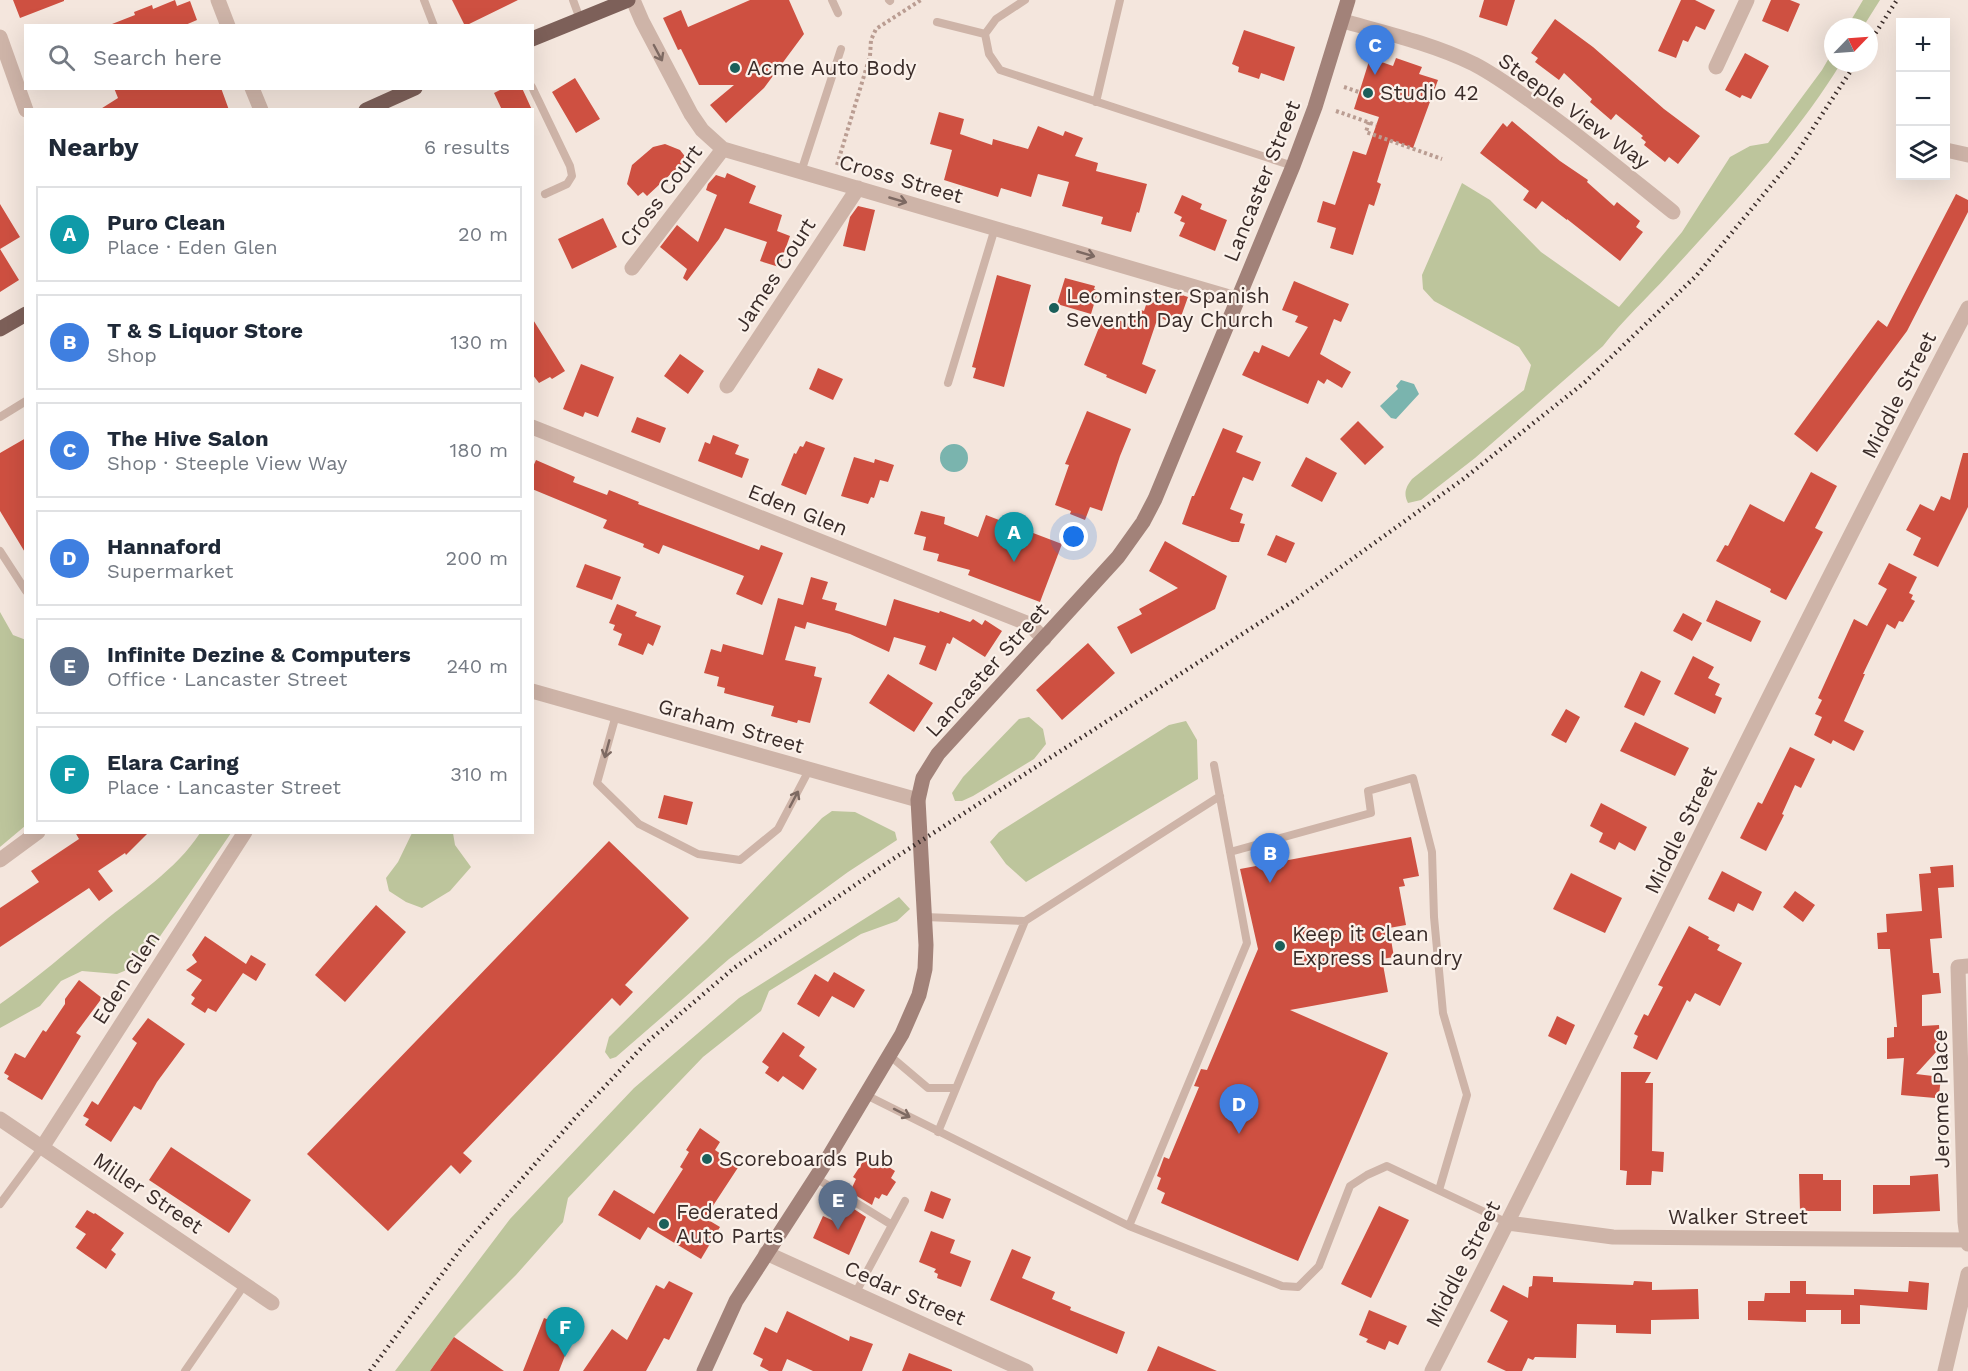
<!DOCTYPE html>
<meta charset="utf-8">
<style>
body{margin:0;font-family:"Work Sans",sans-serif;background:#f6f6f7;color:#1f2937}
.controls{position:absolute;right:18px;top:18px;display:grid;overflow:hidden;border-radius:0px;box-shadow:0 6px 24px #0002}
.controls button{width:54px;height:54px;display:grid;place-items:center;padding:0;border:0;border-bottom:2px solid #e0e1e3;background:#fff;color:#1f2937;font:30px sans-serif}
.compass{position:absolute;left:1824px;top:18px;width:54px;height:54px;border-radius:50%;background:#fff;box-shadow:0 6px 24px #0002;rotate:65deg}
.you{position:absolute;left:1074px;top:537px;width:21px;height:21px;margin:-15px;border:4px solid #fff;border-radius:50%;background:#1a73e8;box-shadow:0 0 0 9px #1a73e833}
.badge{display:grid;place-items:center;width:39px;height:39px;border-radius:50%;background:#b45309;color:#fff;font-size:20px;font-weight:700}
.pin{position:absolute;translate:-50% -50px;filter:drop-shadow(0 2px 3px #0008)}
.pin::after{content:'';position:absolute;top:32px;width:21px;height:18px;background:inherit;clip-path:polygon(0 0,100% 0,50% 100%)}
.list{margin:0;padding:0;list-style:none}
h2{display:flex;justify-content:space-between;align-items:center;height:78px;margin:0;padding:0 24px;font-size:26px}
h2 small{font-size:20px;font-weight:400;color:#747a83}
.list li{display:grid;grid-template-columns:39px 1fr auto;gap:18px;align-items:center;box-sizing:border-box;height:96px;margin:0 12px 12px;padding:0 12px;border:2px solid #e0e1e3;border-radius:0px}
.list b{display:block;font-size:22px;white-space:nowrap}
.list p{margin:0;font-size:20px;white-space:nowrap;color:#747a83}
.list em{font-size:20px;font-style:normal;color:#747a83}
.icon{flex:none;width:33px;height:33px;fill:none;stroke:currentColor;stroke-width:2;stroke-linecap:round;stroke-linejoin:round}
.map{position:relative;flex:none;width:1968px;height:1371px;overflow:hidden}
.search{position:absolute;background:#fff;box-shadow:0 6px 24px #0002;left:24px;top:24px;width:510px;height:66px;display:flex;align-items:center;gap:15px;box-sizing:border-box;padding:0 21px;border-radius:0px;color:#747a83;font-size:22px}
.panel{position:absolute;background:#fff;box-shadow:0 6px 24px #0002;left:24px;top:108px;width:510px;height:726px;border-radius:0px}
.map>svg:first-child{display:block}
</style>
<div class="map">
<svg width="1968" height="1371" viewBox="0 0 1968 1371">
<rect width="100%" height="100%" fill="#f4e6dd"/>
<path fill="#bdc59c" d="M1863,0H1880L1863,27H1847Z
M1833,51V63H1841C1793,141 1729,208 1668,275C1646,299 1623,320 1603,346L1475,458L1421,500L1408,503C1403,493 1406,487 1412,479L1524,390L1531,365L1519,347L1434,301L1423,289L1422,275L1462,183L1490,200L1541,252L1619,307L1682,232L1730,157L1750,146L1768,143L1822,70Z
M0,612L13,635L26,640L25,826L0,847Z
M1029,717L1043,729L1046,744L1034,759L973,796L962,801H955L952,793L963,777L1019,719Z
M1186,721L1197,740L1198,779L1026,882L1006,864L990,842L999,832L1169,725Z
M832,811L855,812L895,832L897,840L848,872L729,959L616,1057L610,1059L605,1052L609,1037L707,940L822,818Z
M200,833H231L141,964L117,974L82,971L61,981L40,1006L0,1028V1004C36,979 68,951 102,923C136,895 176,870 200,833Z
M412,833H453L455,845L471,867L450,891L422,908L406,902L389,891L386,878L398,862Z
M899,897L910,909L897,921L861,934L769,991L761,1011L703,1057L568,1198L563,1222L516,1275L454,1337L430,1371H395L510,1219L634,1088L739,998Z"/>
<path fill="#7ab4ae" d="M1401,380L1414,384L1419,394L1396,419L1391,418L1380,406L1398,389L1396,386Z
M940 458a14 14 0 1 1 28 0a14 14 0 1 1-28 0Z"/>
<path fill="#ce5041" d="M13,0H64V1L20,18Z
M175,0L177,6L190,1L197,20L183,26H113L112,24L135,15L134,12L152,5L153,9Z
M452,0H518L465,26Z
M750,0H789L804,34L764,88L726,123L710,105L734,85H699L681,49L678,50L663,18L681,10L688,27Z
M1484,0H1515L1507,26L1479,17Z
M1681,0H1695L1715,10L1705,30L1696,26L1688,42L1683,40L1676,58L1658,51Z
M1771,0H1790L1800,4L1788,32L1762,21Z
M1555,19L1593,47L1664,109L1700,136L1678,164L1669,157L1665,162L1644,145L1646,142L1641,138L1643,136L1616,114L1611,120L1590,102L1592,99L1564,73L1559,80L1535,62L1538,58L1531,53Z
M1244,30L1295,47L1284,81L1261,73L1259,79L1238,72L1239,67L1232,64Z
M1745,53L1769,66L1751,99L1742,95L1740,98L1725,90Z
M1370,58L1393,66L1396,58L1422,67L1419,74L1438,80L1413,148L1390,140L1377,182L1381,184L1374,206L1369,204L1353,255L1330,248L1336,228L1317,222L1323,201L1335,205L1353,151L1366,155L1379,117L1354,109Z
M575,78L600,119L576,133L552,92Z
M114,88H221L229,110H99L118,98Z
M504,88H522L532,110H502L494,93Z
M939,112L964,119L960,134L992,145L993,139L1028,149L1038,126L1063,136L1065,131L1083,138L1075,156L1098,163L1096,171L1147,184L1139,213L1137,212L1131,232L1101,224L1103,217L1062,206L1069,182L1038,174L1031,197L1001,188L998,197L944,180L952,150L930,144Z
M1512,121L1560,161L1588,180L1587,182L1614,206L1617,202L1640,221L1636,227L1643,232L1620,261L1567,219V220L1542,201L1536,209L1523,200L1529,191L1480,153L1503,123L1507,127Z
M665,144L680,150L687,159L647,196L643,192L638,196L627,184L632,165L653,147Z
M727,173L756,186L749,203L782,215L777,231L790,236L779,267L760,261L767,242L725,228L719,239L687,281L683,278L687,269L660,247L677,225L698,242L717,195L706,190L708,184L716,175L725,178Z
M1956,194L1968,200V212L1907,331L1817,452L1794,434L1878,320L1887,327Z
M1182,195L1202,204L1200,209L1227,220L1215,251L1179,236L1185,223L1180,221L1182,217L1174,213Z
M0,204L20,237L0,249Z
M858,206L875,210L865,251L843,246L850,217Z
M603,218L617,247L572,269L558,239Z
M0,249L19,280L0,292Z
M997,275L1031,285L1004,387L973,378L976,368L972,367Z
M1065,278L1095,286L1094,289L1098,291L1091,314L1057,304Z
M1294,281L1349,304L1341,322L1334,319L1320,354L1351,372L1342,388L1327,379L1324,384L1318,380L1308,404L1242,375L1254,351L1259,353L1262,345L1289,357L1308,327L1295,322L1298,316L1282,310Z
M1151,290L1171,298L1173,292L1188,297L1178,325L1158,317L1142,364L1156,370L1146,394L1106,377L1107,375L1084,365L1104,315L1132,325L1138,309L1144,311Z
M532,318L565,371L552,379L550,377L539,383L532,374Z
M680,354L704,371L688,394L664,376Z
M581,364L614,377L598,417L585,412L583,417L563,409Z
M818,368L843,379L833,400L809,389Z
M1087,411L1131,429L1120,456L1102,511L1090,507L1085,520L1070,514L1071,511L1055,505L1069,465L1065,464Z
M637,417L666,428L660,443L631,432Z
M1358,421L1384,447L1365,465L1340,439Z
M1223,428L1243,436L1236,452L1261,462L1253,481L1243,477L1230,509L1243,514L1240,523L1245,524L1239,542H1232L1182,524L1192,496H1194Z
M713,435L739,445L735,454L749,459L742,478L698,461L705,442L710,444Z
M26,438V554L0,511V453Z
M806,441L825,448L806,495L781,485L794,453L796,454L800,446L803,447Z
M1963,453H1968V507L1938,567L1913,555L1921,538L1906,530L1920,504L1934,511L1941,496L1950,500Z
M854,457L874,463L875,459L894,465L888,482L880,480L874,498L871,497L868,504L841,496Z
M1306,457L1337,473L1322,502L1291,486Z
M536,460L575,477L573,482L607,495L609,490L639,502L638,504L759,550L761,545L783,553L762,605L736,594L744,576L663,545L659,554L643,547L644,544L603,528L607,520L532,489V469Z
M1811,472L1837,486L1815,528L1823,532L1786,600L1770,592L1771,589L1716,561L1725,545L1728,546L1750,504L1784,522Z
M921,511L945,517L944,524L978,537L986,515L1062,544L1040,602L968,575L970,570L937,561L939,554L923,550L926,537L914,534Z
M1276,535L1295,543L1286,563L1267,555Z
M1165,541L1227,576L1215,609L1131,654L1117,627L1142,614L1139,609L1178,588L1149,571Z
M1889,563L1917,577L1909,593L1913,595L1911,599L1915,601L1903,622L1899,621L1895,629L1887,624L1863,674H1865L1844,721L1864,731L1854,751L1833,740L1831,744L1814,735L1822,717L1815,714L1822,700L1818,698L1854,619L1867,626L1887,589L1878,584Z
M585,564L621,577L612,600L576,587Z
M811,577L828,582L822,599L837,603L835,610L886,626L894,599L939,613L940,611L970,622L973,619L982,625L985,620L1002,631L985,657L953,637L950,644L947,643L936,671L919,664L926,646L894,637L889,652L850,634L807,622L805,629L795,626L785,660L816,667L814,676L822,678L810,723L798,720L797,723L771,716L774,706L724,693L725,688L717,686L719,677L704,673L711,649L721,652L723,644L763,655L778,598L803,605Z
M1716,600L1761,621L1751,642L1706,621Z
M617,604L637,612L635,616L661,626L653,646L648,643L643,655L618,645L622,634L613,630L615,625L609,623Z
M1683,613L1702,623L1692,641L1673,631Z
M1088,643L1115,673L1062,720L1036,690Z
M1693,656L1714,667L1708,678L1720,684L1715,695L1722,698L1715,714L1674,694Z
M1641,671L1661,681L1644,716L1624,707Z
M888,674L933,703L914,732L869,703Z
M1566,709L1580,717L1566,743L1551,735Z
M1635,722L1689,748L1675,776L1620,751Z
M1790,747L1815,759L1801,788L1795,785L1782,814L1784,815L1766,851L1740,838L1758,802L1762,804Z
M664,795L693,802L687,825L658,818Z
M1601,803L1647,827L1635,851L1619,842L1615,850L1599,842L1603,833L1590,826Z
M75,832H149L126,855L125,853L98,871L113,891L99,901L89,888L0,947V908L39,882L31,871L79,839Z
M1411,837L1419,876L1403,879L1405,886L1399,887L1406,925L1389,928L1394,957L1382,959L1388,992L1290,1010L1388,1053L1298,1261L1161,1203L1165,1193L1157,1189L1161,1178L1157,1176L1164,1157L1169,1159L1199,1087L1194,1086L1201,1069L1207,1070L1258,949L1240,869Z
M609,841L689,918L625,985L633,992L620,1006L612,998L463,1153L472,1161L460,1174L451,1165L388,1231L307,1154Z
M1953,865L1954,887L1938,888L1942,938L1930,939L1933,973H1939L1941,993L1922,995V1026L1939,1025L1940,1043L1937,1051L1916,1074L1941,1077L1939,1095H1935V1098L1901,1095L1904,1058L1887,1059V1038L1894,1037V1027H1897L1890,949H1878L1877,933L1887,932L1886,914L1922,911L1919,874L1931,873L1930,867Z
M1722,871L1762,892L1753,911L1738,903L1734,912L1708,899Z
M1571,873L1622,898L1605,933L1553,909Z
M1795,891L1815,905L1803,922L1783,907Z
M376,905L406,932L345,1002L315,975Z
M1689,926L1709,937L1708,939L1720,945L1717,950L1742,963L1720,1006L1695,993L1690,1002L1687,1000L1657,1060L1633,1048L1638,1036L1634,1034L1644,1014L1648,1016L1663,987L1658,985Z
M205,936L246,964L251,955L266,964L256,981L243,973L216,1012L208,1008L205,1013L191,1004L195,998L191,995L202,980L186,970L197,962L192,955Z
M834,972L865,990L854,1008L832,996L819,1017L797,1004L815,974L828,982Z
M79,980L102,998L76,1033L81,1036L42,1100L7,1079L9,1076L4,1073L15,1053L25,1058L43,1030L46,1032L65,1004V999Z
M1557,1016L1575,1025L1566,1045L1548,1036Z
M148,1018L185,1044L157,1082L141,1110L134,1106L111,1142L85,1125L89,1119L83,1116L92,1101L98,1105L137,1043L132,1039Z
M783,1032L805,1047L799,1056L817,1069L803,1090L783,1076L778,1082L765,1073L769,1067L762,1062Z
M1621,1072H1651L1645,1083H1653L1652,1151L1664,1152L1663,1172L1652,1171L1651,1185H1626L1627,1171L1620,1170Z
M700,1128L720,1142L715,1150L739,1166L705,1218L720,1227L701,1259L648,1227L640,1240L598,1215L614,1190L654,1214L683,1169L680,1167L689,1152L686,1150Z
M171,1147L251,1200L229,1233L149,1180Z
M866,1157L879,1165L881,1162L895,1171L891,1178L896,1182L887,1196L882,1194L879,1199L875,1197L872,1205L850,1192L856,1179L853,1177Z
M1799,1174H1823V1180H1841V1211H1800Z
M1938,1174L1940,1211L1873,1214V1185H1910V1176Z
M931,1191L951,1199L943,1219L924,1211Z
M845,1203L866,1217L849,1255L813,1238L823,1216L836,1222Z
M1379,1206L1409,1220L1371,1298L1341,1284Z
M87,1210L94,1214L95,1213L124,1233L111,1250L116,1254L106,1269L76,1248L86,1234L75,1227Z
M931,1231L955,1240L950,1253L971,1261L961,1287L937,1278L938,1274L934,1272L936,1269L919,1262Z
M1012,1249L1031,1257L1022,1278L1055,1292L1052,1299L1071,1307L1070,1310L1125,1332L1117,1354L990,1300Z
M1533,1276L1553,1277V1282L1633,1285L1634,1281L1652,1282V1290L1698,1289L1699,1319L1651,1320V1334L1616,1333V1325L1577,1324L1576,1358L1535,1357L1533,1360L1528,1358L1522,1371H1506L1487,1362L1508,1321L1490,1311L1503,1285L1528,1298L1529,1287L1532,1286Z
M669,1281L693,1293L669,1340L664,1338L646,1371H583L612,1329L627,1340L656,1285L664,1289Z
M1790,1281H1806V1294L1854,1295V1289L1908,1292L1909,1281L1929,1283L1927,1310L1860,1305V1324H1841V1310H1806V1322L1748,1320V1301H1764L1765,1293H1790Z
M1369,1310L1407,1326L1398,1345L1389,1341L1385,1350L1366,1342L1368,1339L1359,1335Z
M787,1311L849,1341L850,1336L873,1344L862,1371H813L787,1359L782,1371H769L760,1366L763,1359L753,1354L765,1327L777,1333Z
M544,1318L575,1330L559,1371H523Z
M454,1337L504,1371H430Z
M1158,1346L1217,1371H1147Z
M909,1353L952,1370V1371H902Z"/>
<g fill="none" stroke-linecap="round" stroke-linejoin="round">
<path stroke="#ba9d92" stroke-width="4" stroke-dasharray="3 3" stroke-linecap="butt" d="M1344,87L1359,92
M1336,111L1376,125
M1369,122L1366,132L1442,159
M837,165L870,56L871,40L876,29L921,0"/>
<path stroke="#ceb4a8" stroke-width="8" d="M424,0L434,26
M573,0L580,19
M832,0L838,13
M889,0L890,1
M1025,0L996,19L985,34L989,54L1000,70L1293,166
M937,22L985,34
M532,87L570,166L572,176L567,184L545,194
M1096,102L1120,0
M801,172L841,49
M948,383L995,228
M0,417L26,401
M0,551L26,591
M616,715L597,783L639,824L698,854L740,860L778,829L809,770
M1230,852L1371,813L1368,791L1413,778L1432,852L1434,917L1443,1013L1467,1095L1439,1190
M925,917L1025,921
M889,1055L928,1088H956
M866,1095L1129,1226L1282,1286L1298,1287L1319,1266L1350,1186L1367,1175L1387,1166L1508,1223
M938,1132L1025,921L1220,796
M816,1178L892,1225
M0,1204L43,1146
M1129,1226L1247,943L1214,765
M855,1294L905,1201
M185,1371L245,1284"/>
<path stroke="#ceb4a8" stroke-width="15" d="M218,0L228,26
M633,0L642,21L691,114L702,130L723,149L1236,299
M1343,21C1386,33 1433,44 1474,64C1501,78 1525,97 1550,115C1592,146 1632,179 1673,212
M0,37L26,110
M1716,67L1747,0
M252,88L261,110
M1946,150L1968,155
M632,268L723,149
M727,386L858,188
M532,427L1029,624L1044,639
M532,691L918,800
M0,860L38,832
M1968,966L1958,967L1965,1222L1968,1244
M0,1119L272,1303
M43,1146L245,832
M1508,1223L1613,1237L1968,1240
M1432,1371C1613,1018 1783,659 1968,308
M1945,1371L1968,1274"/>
<path stroke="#ceb4a8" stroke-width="15" d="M766,1253L1026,1371"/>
<path stroke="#a28279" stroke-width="15" d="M704,1371L736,1301L822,1168L902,1034L919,995L925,969L926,945L918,800L923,778L938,754L1118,557L1143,522L1155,499L1293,166L1315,107L1348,0"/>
<path stroke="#7d6059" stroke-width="15" d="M532,39L628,0
M366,110L415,88
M0,329L26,314"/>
<path stroke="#3a2c29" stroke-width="4.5" stroke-dasharray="1.5 4.5" stroke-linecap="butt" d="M1869,43L1897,0
M370,1371L460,1250L575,1118L646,1043L734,968L893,859L1295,600L1462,480L1585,382L1696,276L1792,160L1856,63"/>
</g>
<defs><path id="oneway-shaft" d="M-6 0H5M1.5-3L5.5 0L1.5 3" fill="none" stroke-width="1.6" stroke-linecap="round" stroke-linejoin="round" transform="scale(1.5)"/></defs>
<g stroke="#7d6962">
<use href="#oneway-shaft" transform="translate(658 53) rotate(62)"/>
<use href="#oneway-shaft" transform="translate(898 200) rotate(16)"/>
<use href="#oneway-shaft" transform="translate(1086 254) rotate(16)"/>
<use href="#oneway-shaft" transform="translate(607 749) rotate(105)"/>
<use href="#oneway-shaft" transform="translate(794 799) rotate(-62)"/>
<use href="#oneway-shaft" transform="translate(902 1113) rotate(27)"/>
</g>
<g fill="#1b5f5a" stroke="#fbf1ea" stroke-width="2">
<circle cx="735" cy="68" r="6"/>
<circle cx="1368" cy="93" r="6"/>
<circle cx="1054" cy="308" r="6"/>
<circle cx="1280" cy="946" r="6"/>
<circle cx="707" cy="1159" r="6"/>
<circle cx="664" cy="1224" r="6"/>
</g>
<g text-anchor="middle" stroke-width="4.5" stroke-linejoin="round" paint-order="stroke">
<g font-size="21" fill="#3a2c29" stroke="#fbf1ea" text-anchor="start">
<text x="747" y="75">Acme Auto Body</text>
<text x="1380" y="100">Studio 42</text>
<text x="1066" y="303">Leominster Spanish<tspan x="1066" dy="24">Seventh Day Church</tspan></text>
<text x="1292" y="941">Keep it Clean<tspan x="1292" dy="24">Express Laundry</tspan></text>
<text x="719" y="1166">Scoreboards Pub</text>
<text x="676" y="1219">Federated<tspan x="676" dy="24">Auto Parts</tspan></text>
</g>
<g font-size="21" fill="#3a2c29" stroke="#fbf1ea">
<text transform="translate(1574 111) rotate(36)" y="7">Steeple View Way</text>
<text transform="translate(901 179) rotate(16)" y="7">Cross Street</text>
<text transform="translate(1262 181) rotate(-68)" y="7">Lancaster Street</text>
<text transform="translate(661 196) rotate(-53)" y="7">Cross Court</text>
<text transform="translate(775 275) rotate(-57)" y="7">James Court</text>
<text transform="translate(1899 395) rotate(-63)" y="7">Middle Street</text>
<text transform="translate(798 510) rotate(22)" y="7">Eden Glen</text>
<text transform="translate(987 670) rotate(-48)" y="7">Lancaster Street</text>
<text transform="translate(731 726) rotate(16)" y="7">Graham Street</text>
<text transform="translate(1681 830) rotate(-64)" y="7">Middle Street</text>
<text transform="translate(126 978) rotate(-57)" y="7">Eden Glen</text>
<text transform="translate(1941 1099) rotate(-91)" y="7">Jerome Place</text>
<text transform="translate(148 1193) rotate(34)" y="7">Miller Street</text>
<text x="1738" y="1224">Walker Street</text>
<text transform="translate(1463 1264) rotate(-63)" y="7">Middle Street</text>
<text transform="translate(905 1293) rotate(24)" y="7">Cedar Street</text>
</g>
</g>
</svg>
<div class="controls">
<button>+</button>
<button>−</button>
<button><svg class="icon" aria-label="layers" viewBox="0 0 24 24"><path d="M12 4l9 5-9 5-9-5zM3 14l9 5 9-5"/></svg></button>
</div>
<svg class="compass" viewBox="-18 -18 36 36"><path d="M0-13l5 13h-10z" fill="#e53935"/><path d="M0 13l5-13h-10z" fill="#747a83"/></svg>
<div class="you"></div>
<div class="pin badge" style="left:1014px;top:562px;background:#0f9aa8">A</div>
<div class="pin badge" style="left:1270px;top:883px;background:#3f7fe0">B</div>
<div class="pin badge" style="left:1375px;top:75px;background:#3f7fe0">C</div>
<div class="pin badge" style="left:1239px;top:1134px;background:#3f7fe0">D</div>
<div class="pin badge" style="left:838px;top:1230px;background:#5c6f8a">E</div>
<div class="pin badge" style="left:565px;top:1357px;background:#0f9aa8">F</div>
<div class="search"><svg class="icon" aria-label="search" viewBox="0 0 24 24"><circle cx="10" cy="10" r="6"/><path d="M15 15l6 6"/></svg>Search here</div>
<section class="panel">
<h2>Nearby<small>6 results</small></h2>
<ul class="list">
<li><span class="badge" style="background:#0f9aa8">A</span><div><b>Puro Clean</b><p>Place · Eden Glen</p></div><em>20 m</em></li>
<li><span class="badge" style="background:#3f7fe0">B</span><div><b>T &amp; S Liquor Store</b><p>Shop</p></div><em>130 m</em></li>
<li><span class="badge" style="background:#3f7fe0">C</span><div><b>The Hive Salon</b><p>Shop · Steeple View Way</p></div><em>180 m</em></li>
<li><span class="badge" style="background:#3f7fe0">D</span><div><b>Hannaford</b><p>Supermarket</p></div><em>200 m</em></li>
<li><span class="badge" style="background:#5c6f8a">E</span><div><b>Infinite Dezine &amp; Computers</b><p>Office · Lancaster Street</p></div><em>240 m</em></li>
<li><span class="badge" style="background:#0f9aa8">F</span><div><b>Elara Caring</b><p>Place · Lancaster Street</p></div><em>310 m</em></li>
</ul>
</section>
</div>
